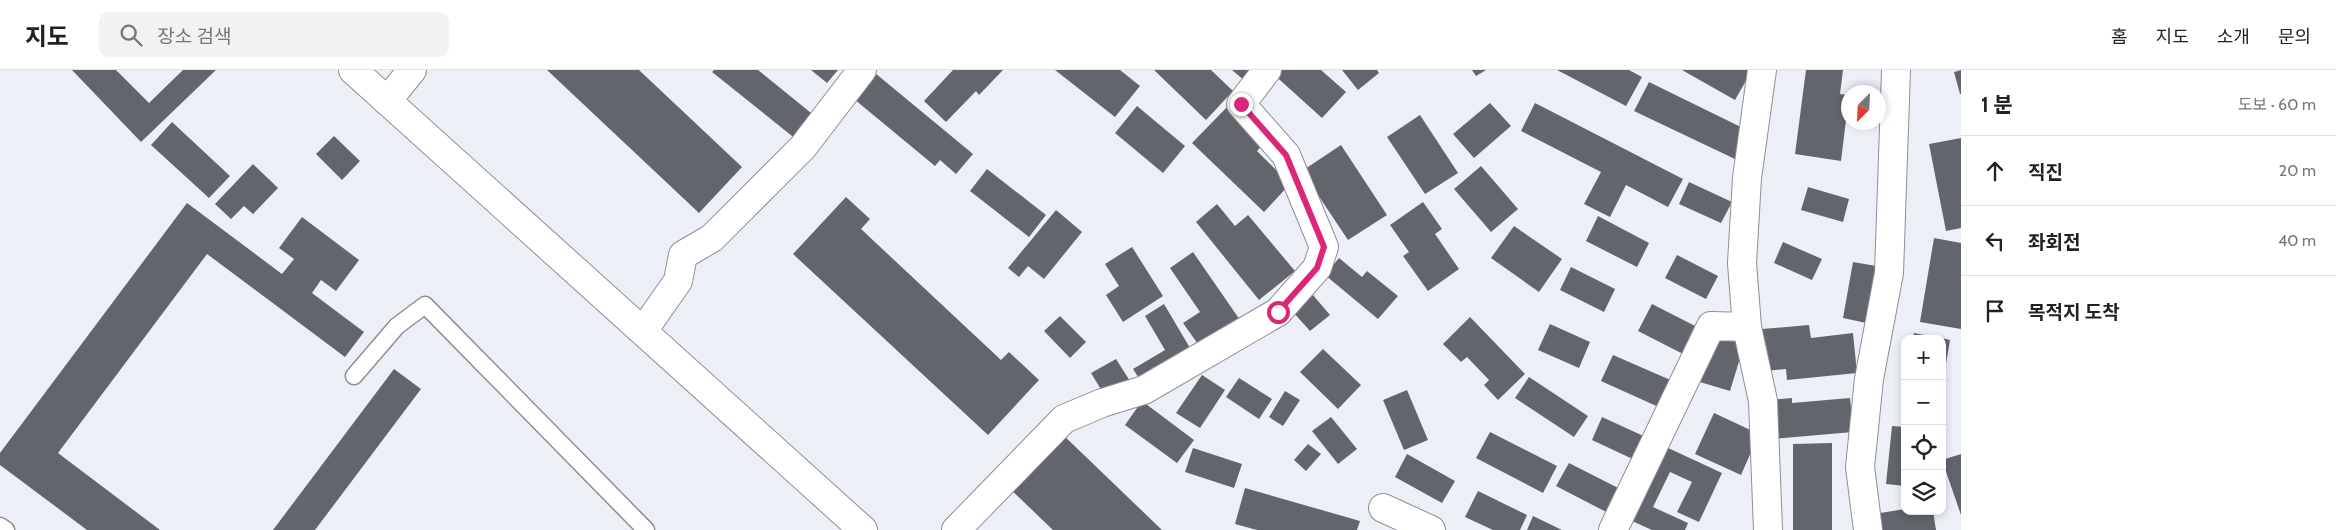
<!DOCTYPE html>
<html lang="ko">
<meta charset="utf-8">
<style>
body{margin:0;font-family:Cabin,"Noto Sans KR",sans-serif;background:#f2f2f2;color:#222}
.controls{position:absolute;right:15px;bottom:15px;display:grid;overflow:hidden;border-radius:10px;box-shadow:0 2px 8px #0003}
.controls button{width:45px;height:45px;display:grid;place-items:center;padding:0;border:0;border-bottom:1px solid #e0e0e0;background:#fff;color:#222;font:25px sans-serif}
.compass{position:absolute;left:1841px;top:15px;width:45px;height:45px;border-radius:50%;background:#fff;box-shadow:0 2px 8px #0003;rotate:204deg}
.stop{position:absolute;width:15px;height:15px;margin:-11px;border:4px solid #db2777;border-radius:50%;background:#fff}
.stop.end{background:#db2777;border-color:#fff;box-shadow:0 1px 5px #0008}
.list{margin:0;padding:0;list-style:none}
h2{display:flex;justify-content:space-between;align-items:center;height:65px;margin:0;padding:0 20px;font-size:21px}
h2 small{font-size:16px;font-weight:400;color:#767676}
.list li{display:grid;grid-template-columns:32px 1fr auto;gap:15px;align-items:center;box-sizing:border-box;height:70px;padding:0 20px;border-top:1px solid #e0e0e0}
.list b{display:block;font-size:19px;white-space:nowrap}
.list em{font-size:16px;font-style:normal;color:#767676}
.icon{flex:none;width:28px;height:28px;fill:none;stroke:currentColor;stroke-width:2;stroke-linecap:round;stroke-linejoin:round}
.map{position:relative;flex:none;width:1961px;height:460px;overflow:hidden}
header{display:flex;align-items:center;gap:30px;box-sizing:border-box;height:70px;padding:0 25px;background:#fff;border-bottom:1px solid #e0e0e0}
header strong{font-size:24px}
nav{display:flex;gap:28px;margin-inline-start:auto;font-size:18px}
.search{width:350px;height:45px;background:#f2f2f2;display:flex;align-items:center;gap:12px;box-sizing:border-box;padding:0 18px;border-radius:10px;color:#767676;font-size:19px}
main{display:flex}
aside{flex:1;background:#fff}
.map>svg:first-child{display:block}
</style>
<header>
<strong>지도</strong>
<div class="search"><svg class="icon" aria-label="search" viewBox="0 0 24 24"><circle cx="10" cy="10" r="6"/><path d="M15 15l6 6"/></svg>장소 검색</div>
<nav><a>홈</a><a>지도</a><a>소개</a><a>문의</a></nav>
</header>
<main>
<div class="map">
<svg width="1961" height="460" viewBox="0 0 1961 460">
<rect width="100%" height="100%" fill="#edeff7"/>
<path fill="#62666c" d="M72,0H116L149,33L183,0H216L141,72Z
M547,0H639L742,97L699,143Z
M714,0H758L816,47L797,70L712,2Z
M811,0H838L827,13Z
M953,0H1003L979,25L976,21L946,52L924,31Z
M1055,0H1120L1140,16L1115,47Z
M1154,0H1211L1233,21L1206,50Z
M1232,0H1254L1245,11Z
M1269,0H1321L1346,22L1322,48Z
M1342,0H1377L1379,3L1358,20Z
M1472,0H1486L1476,6Z
M1557,0H1629L1642,7L1626,36Z
M1682,0H1752L1735,30Z
M1806,0H1843L1840,24L1848,25V34L1841,91L1795,84Z
M1961,0V24H1960L1954,2Z
M875,3L973,84L956,104L940,90L935,96L854,29Z
M1649,12L1751,62L1737,90L1634,41Z
M1490,33L1511,56L1474,88L1453,64Z
M1535,33L1683,109L1668,137L1626,115L1610,147L1584,134L1601,102L1521,61Z
M1137,36L1185,76L1163,103L1115,63Z
M1228,36L1265,72L1257,81L1290,114L1264,142L1192,73Z
M1420,45L1458,103L1425,124L1387,67Z
M172,52L230,106L209,128L151,75Z
M334,66L360,91L342,110L316,84Z
M1961,68V158L1946,161L1929,74Z
M1341,75L1387,145L1348,170L1302,101Z
M253,94L278,118L253,144L244,136L231,149L215,134Z
M1481,96L1518,139L1491,162L1454,119Z
M987,99L1046,145L1029,167L970,121Z
M1689,112L1732,132L1721,153L1679,134Z
M1808,117L1849,129L1843,152L1801,140Z
M846,127L870,149L861,159L1001,290L1009,282L1039,310L988,365L793,184Z
M1423,132L1442,159L1435,164L1459,199L1428,221L1403,186L1409,182L1390,155Z
M187,133L282,204L294,189L279,178L302,147L359,190L336,221L321,210L312,223L364,262L345,287L207,184L58,383L160,460H87L0,395V383Z
M1217,134L1235,156L1248,145L1295,201L1259,230L1196,152Z
M1056,140L1082,162L1044,209L1028,196L1019,207L1008,198Z
M1598,146L1649,173L1637,197L1586,171Z
M1514,156L1562,189L1539,222L1491,188Z
M1934,168L1961,173V259L1920,252Z
M1783,172L1822,189L1812,210L1774,193Z
M1132,177L1163,226L1123,252L1106,225L1119,216L1105,194Z
M1193,182L1240,250L1200,277L1183,253L1200,242L1170,198Z
M1677,185L1718,206L1706,229L1665,208Z
M1339,188L1362,207L1367,201L1398,226L1378,249L1325,205Z
M1853,192L1882,197L1871,254L1843,248Z
M1571,197L1615,219L1604,242L1560,220Z
M1313,225L1330,245L1310,261L1293,242Z
M1164,234L1193,283L1142,313L1133,299L1165,280L1145,246Z
M1652,234L1703,260L1689,287L1638,261Z
M1060,246L1086,272L1070,288L1044,261Z
M1470,247L1525,304L1498,330L1484,315L1489,310L1467,287L1461,292L1443,274Z
M1550,254L1590,272L1579,298L1538,280Z
M1809,255L1811,268L1853,263L1857,303L1787,310L1786,299L1766,301L1762,259Z
M1914,263L1939,268V269H1913Z
M1714,265L1744,275L1730,321L1700,312Z
M1942,268L1950,270L1943,311H1942Z
M1323,279L1361,315L1338,339L1300,302Z
M1613,285L1675,312L1663,339L1601,311Z
M1116,289L1130,311L1105,326L1091,303Z
M394,299L421,319L315,460H273Z
M1202,305L1225,320L1200,358L1176,343Z
M1529,307L1588,346L1574,367L1515,328Z
M1239,308L1272,329L1259,349L1226,327Z
M1407,320L1428,370L1404,380L1383,330Z
M1285,321L1300,330L1283,356L1269,347Z
M1904,325H1905V342L1901,341Z
M1792,328V333L1850,328L1853,362L1773,369L1770,330Z
M1142,331L1194,370L1177,393L1125,355Z
M1714,343L1759,364L1741,405L1695,384Z
M1331,347L1357,379L1338,394L1312,361Z
M1602,347L1650,369L1639,392L1592,370Z
M1892,356L1905,357V416L1886,414Z
M1059,361L1162,460H1053L1007,416Z
M1490,362L1557,396L1543,423L1476,388Z
M1832,373V460H1793V374Z
M1308,374L1321,384L1306,401L1294,390Z
M1666,377L1722,403L1699,452L1677,442L1692,412L1670,402L1653,437L1688,453L1685,460H1652L1632,451Z
M1193,378L1242,394L1234,418L1185,402Z
M1407,384L1455,411L1442,433L1395,407Z
M1961,384V445L1942,390Z
M1569,393L1626,422L1614,446L1556,416Z
M1245,418L1360,451L1357,460H1257L1235,454Z
M1478,421L1527,445L1520,460H1493L1465,447Z
M1905,439V441H1933L1936,460H1877L1874,444Z
M1533,446L1562,460H1527Z"/>
<g fill="none" stroke-linecap="round" stroke-linejoin="round">
<defs>
<path id="lane" d="M354,306L397,256L425,235L646,460
M0,456L6,460"/>
<path id="street" d="M1762,0L1747,108L1742,193L1747,257L1763,331L1768,460
M387,31L412,0
M643,261L678,211L683,185L712,168L803,77L862,0
M1383,438L1431,460
M956,460L1064,349L1102,333L1144,320L1278,242L1317,198L1324,177L1286,85L1241,34L1267,0
M1613,460L1711,256L1747,257
M1868,460L1860,397L1869,309L1889,203L1896,0"/>
<path id="secondary" d="M353,0L863,460"/>
</defs>
<use href="#lane" stroke="#8e8f96" stroke-width="19"/>
<use href="#street" stroke="#8e8f96" stroke-width="30"/>
<use href="#secondary" stroke="#8e8f96" stroke-width="30"/>
<use href="#lane" stroke="#fff" stroke-width="16"/>
<use href="#street" stroke="#fff" stroke-width="28"/>
<use href="#secondary" stroke="#fff" stroke-width="28"/>
</g>
<g fill="none" stroke-linecap="round" stroke-linejoin="round">
<path stroke="#db2777" stroke-width="6" d="M1241,34L1286,85L1324,177L1317,198L1278,242"/>
</g>
</svg>
<div class="controls">
<button>+</button>
<button>−</button>
<button><svg class="icon" aria-label="locate" viewBox="0 0 24 24"><circle cx="12" cy="12" r="6"/><path d="M12 2v4M12 18v4M2 12h4M18 12h4"/></svg></button>
<button><svg class="icon" aria-label="layers" viewBox="0 0 24 24"><path d="M12 4l9 5-9 5-9-5zM3 14l9 5 9-5"/></svg></button>
</div>
<svg class="compass" viewBox="-18 -18 36 36"><path d="M0-13l5 13h-10z" fill="#e53935"/><path d="M0 13l5-13h-10z" fill="#767676"/></svg>
<div class="stop" style="left:1278px;top:242px"></div>
<div class="stop end" style="left:1241px;top:34px"></div>
</div>
<aside>
<h2>1 분<small>도보 · 60 m</small></h2>
<ul class="list">
<li><svg class="icon" aria-label="ahead" viewBox="0 0 24 24"><path d="M12 20V5M6 11l6-6 6 6"/></svg><div><b>직진</b></div><em>20 m</em></li>
<li><svg class="icon" aria-label="left" viewBox="0 0 24 24"><path d="M17 20v-9H6M10 6l-5 5 5 5"/></svg><div><b>좌회전</b></div><em>40 m</em></li>
<li><svg class="icon" aria-label="arrive" viewBox="0 0 24 24"><path d="M6 21V4h12l-3 4 3 4H6"/></svg><div><b>목적지 도착</b></div></li>
</ul>
</aside>
</main>
